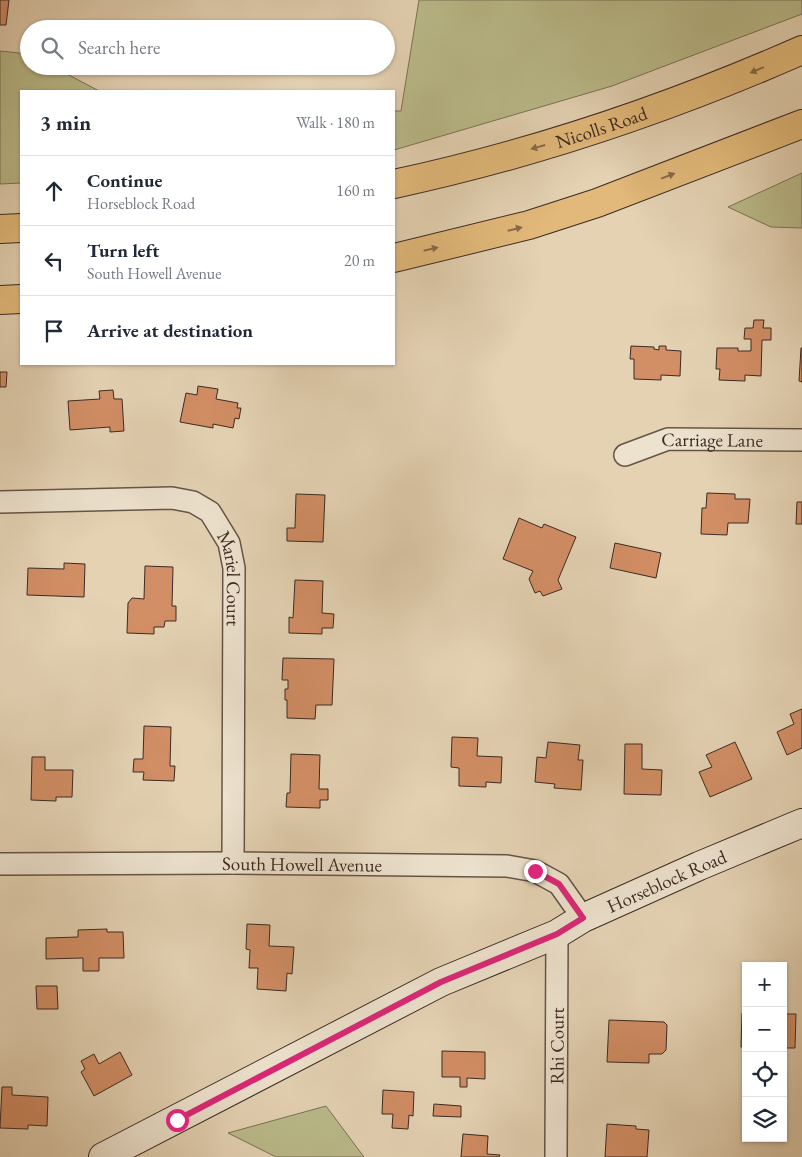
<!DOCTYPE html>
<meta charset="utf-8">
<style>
body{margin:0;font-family:"EB Garamond",serif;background:#f6f6f7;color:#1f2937}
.controls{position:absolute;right:15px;bottom:15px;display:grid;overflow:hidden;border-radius:0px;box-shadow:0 1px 4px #0004}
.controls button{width:45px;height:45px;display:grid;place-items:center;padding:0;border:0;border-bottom:1px solid #e0e1e3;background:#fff;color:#1f2937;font:25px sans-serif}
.stop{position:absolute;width:15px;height:15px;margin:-11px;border:4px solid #db2777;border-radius:50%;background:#fff}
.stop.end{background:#db2777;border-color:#fff;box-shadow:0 1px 5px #0008}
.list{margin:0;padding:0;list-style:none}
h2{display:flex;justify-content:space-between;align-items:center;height:65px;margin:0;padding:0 20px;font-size:21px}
h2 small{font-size:16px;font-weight:400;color:#747a83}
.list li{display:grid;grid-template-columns:32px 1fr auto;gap:15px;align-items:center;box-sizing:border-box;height:70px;padding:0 20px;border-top:1px solid #e0e1e3}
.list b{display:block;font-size:19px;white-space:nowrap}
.list p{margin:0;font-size:16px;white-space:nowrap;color:#747a83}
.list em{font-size:16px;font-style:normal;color:#747a83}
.icon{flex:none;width:28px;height:28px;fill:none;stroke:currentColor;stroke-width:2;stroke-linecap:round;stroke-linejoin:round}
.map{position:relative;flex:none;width:802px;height:1157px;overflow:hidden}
.search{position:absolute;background:#fff;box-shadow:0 1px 4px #0004;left:20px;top:20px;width:375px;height:55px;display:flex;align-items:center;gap:12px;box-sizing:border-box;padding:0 18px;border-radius:28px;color:#747a83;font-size:19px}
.panel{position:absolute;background:#fff;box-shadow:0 1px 4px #0004;left:20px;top:90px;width:375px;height:275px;border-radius:0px}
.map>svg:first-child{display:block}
</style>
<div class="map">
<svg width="802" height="1157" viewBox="0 0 802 1157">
<rect width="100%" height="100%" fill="#e4d2b3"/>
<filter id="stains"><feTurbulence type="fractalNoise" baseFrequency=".004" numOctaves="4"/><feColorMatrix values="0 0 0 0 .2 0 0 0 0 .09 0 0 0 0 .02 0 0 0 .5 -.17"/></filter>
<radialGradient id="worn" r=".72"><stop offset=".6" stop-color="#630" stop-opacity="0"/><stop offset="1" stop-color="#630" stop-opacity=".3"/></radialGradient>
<path fill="#baba89" stroke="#7b7256" d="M419,0H802V14L612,86L394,150V111H401Z
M0,51L29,54V66H52L99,91H21V183L0,184Z
M802,173V228L771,227L728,207Z
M326,1106L364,1157H276L228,1133Z"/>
<path fill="#d28e65" stroke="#3c2a23" d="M0,0H9L6,25H0Z
M754,320H764L763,328H771V340H762L761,376L745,375V381L719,380L720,369H716L717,348H738V351H751V339H744L745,328H753Z
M631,346L654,347V349L659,350V346H666V350L681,351L680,376L661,375V380L634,379V359H630Z
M801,348H802V382L799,381Z
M0,372H7L6,387H0Z
M198,386L218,389L216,399L238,403L237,408H241L239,419L235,418L233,428L213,424V428L180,422L186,393L197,395Z
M113,390L114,399H122L124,431L110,432V427L70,430L68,401L100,399L99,391Z
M707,493L735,494V499H750L748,523H728L727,535L701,534L702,508H706Z
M296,494L325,495L323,542L287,541V528H295Z
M797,502H802V524H796Z
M519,518L542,528L544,524L576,537L558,580L562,589L543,596L540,591L535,593L529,579L533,571L503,559Z
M615,543L661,553L656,578L610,568Z
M64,563L85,564L84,597L27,595L28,568L64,569Z
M145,566L173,567L172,606H176V621H165L164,627H154V634L127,633L128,603L132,598L144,599Z
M295,580L323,581L322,613L334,614L333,628H322V634L289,633V617L293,618Z
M283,658L334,659L332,705H316L315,719L287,718V700H285V689H288V680H282Z
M802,709V748L787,755L777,732L794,724L790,714Z
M144,726L171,727L170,766H175L174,781L143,780L144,772H133L134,759H143Z
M452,737L478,738L477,756L502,757L501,783L486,782V787L459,786V768L451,767Z
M548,742L580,745L578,760H583L581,790L554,788L555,784L535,782L537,757L546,758Z
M735,742L752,779L710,797L699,772L712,767L706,755Z
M625,744H642V769L662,770L661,795L624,794Z
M291,754L320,755L319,789H328V800H320V808L286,807L287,793H290Z
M32,757H45V770H73L72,797H56V801L31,800Z
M247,924L270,925L269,946L294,947L292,974L287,973L286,991L257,989L258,968H249L250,950L246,949Z
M107,929V932H123L124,958H99V971H83V958L46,959V938L78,937V930Z
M36,986H57L58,1009H37Z
M742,1013H746V1047H741Z
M783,1014H796L795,1048H783Z
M609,1020L664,1022L667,1025L666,1050L662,1054H649V1063L607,1062Z
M442,1051L485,1052V1079L467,1078V1087H460V1077H442Z
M120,1052L132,1075L94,1096L81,1072L85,1069L81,1061L94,1054L99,1064Z
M2,1087H12V1095L48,1097L47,1126L28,1125V1129L0,1128Z
M383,1090L414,1092L413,1116L409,1115L408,1129L392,1128L393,1114H382Z
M434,1104L461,1106V1117L433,1116Z
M607,1124L636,1126V1129L649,1130L647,1157H605Z
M463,1134L488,1136L487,1154L500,1155L499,1157H461Z"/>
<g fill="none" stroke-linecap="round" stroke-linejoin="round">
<defs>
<g id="street">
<path id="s1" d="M625,455L668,439L802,440"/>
<path id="s2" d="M0,502L172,498L193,502L210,512L229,543L234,568L233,863"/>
<path id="s3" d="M0,864L233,863L507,866L535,871L559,884L583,918"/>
<path id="s4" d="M556,1157L557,934"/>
</g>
<g id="secondary">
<path id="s5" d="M103,1157L441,982L557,934L583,918L699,866L802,823"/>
</g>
<g id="highway">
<path id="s6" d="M394,184C534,154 670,108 802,50"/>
<path d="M0,229L21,228"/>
<path d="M394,258L529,225L597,203L802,124"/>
<path d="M0,300L21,299"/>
</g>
</defs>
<use href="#street" stroke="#665447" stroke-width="24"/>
<use href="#secondary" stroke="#3c2a23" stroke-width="30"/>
<use href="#highway" stroke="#3c2a23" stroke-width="30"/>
<use href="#street" stroke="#ede2ce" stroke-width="21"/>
<use href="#secondary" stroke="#ede2ce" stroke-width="28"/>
<use href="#highway" stroke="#e2b97a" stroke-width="28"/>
</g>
<defs><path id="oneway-solid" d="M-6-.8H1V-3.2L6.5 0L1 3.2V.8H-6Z" transform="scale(1.25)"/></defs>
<g fill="#876a4a">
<use href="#oneway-solid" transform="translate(757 70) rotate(157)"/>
<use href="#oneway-solid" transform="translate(538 147) rotate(164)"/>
<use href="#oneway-solid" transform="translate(668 176) rotate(-21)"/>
<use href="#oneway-solid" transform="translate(515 229) rotate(-14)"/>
<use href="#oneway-solid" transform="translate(431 249) rotate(-13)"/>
</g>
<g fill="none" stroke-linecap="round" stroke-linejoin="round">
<path stroke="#db2777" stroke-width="6" d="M177,1120L441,982L557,934L583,918L559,884L535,871"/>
</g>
<g text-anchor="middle" stroke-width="4.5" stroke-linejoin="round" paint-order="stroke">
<g font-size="19" fill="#3c2a23" stroke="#ede2ce">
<text dy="7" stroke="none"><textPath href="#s6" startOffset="215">Nicolls Road</textPath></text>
<text dy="7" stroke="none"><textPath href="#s1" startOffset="90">Carriage Lane</textPath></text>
<text dy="7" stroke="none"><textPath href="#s2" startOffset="285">Mariel Court</textPath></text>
<text dy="7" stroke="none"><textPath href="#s3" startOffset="302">South Howell Avenue</textPath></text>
<text dy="7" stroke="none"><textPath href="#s5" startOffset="628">Horseblock Road</textPath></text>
<text dy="7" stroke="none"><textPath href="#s4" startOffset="111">Rhi Court</textPath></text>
</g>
</g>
<rect width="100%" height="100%" filter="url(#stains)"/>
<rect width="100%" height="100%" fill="url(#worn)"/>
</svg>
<div class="controls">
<button>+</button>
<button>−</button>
<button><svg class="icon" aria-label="locate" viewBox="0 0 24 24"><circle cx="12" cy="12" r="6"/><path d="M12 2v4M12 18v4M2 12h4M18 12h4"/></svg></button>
<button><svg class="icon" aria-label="layers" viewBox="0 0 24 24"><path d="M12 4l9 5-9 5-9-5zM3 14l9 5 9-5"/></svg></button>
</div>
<div class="stop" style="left:177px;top:1120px"></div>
<div class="stop end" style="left:535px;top:871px"></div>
<div class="search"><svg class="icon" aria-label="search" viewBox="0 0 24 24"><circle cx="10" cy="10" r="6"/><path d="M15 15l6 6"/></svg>Search here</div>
<section class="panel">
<h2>3 min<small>Walk · 180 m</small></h2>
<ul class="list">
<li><svg class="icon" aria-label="ahead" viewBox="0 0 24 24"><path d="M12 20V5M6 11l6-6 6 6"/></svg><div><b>Continue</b><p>Horseblock Road</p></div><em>160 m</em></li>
<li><svg class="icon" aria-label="left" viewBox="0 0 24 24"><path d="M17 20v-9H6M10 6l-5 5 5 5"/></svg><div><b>Turn left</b><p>South Howell Avenue</p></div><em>20 m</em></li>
<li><svg class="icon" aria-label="arrive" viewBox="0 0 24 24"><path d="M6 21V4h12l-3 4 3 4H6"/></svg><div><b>Arrive at destination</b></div></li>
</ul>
</section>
</div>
